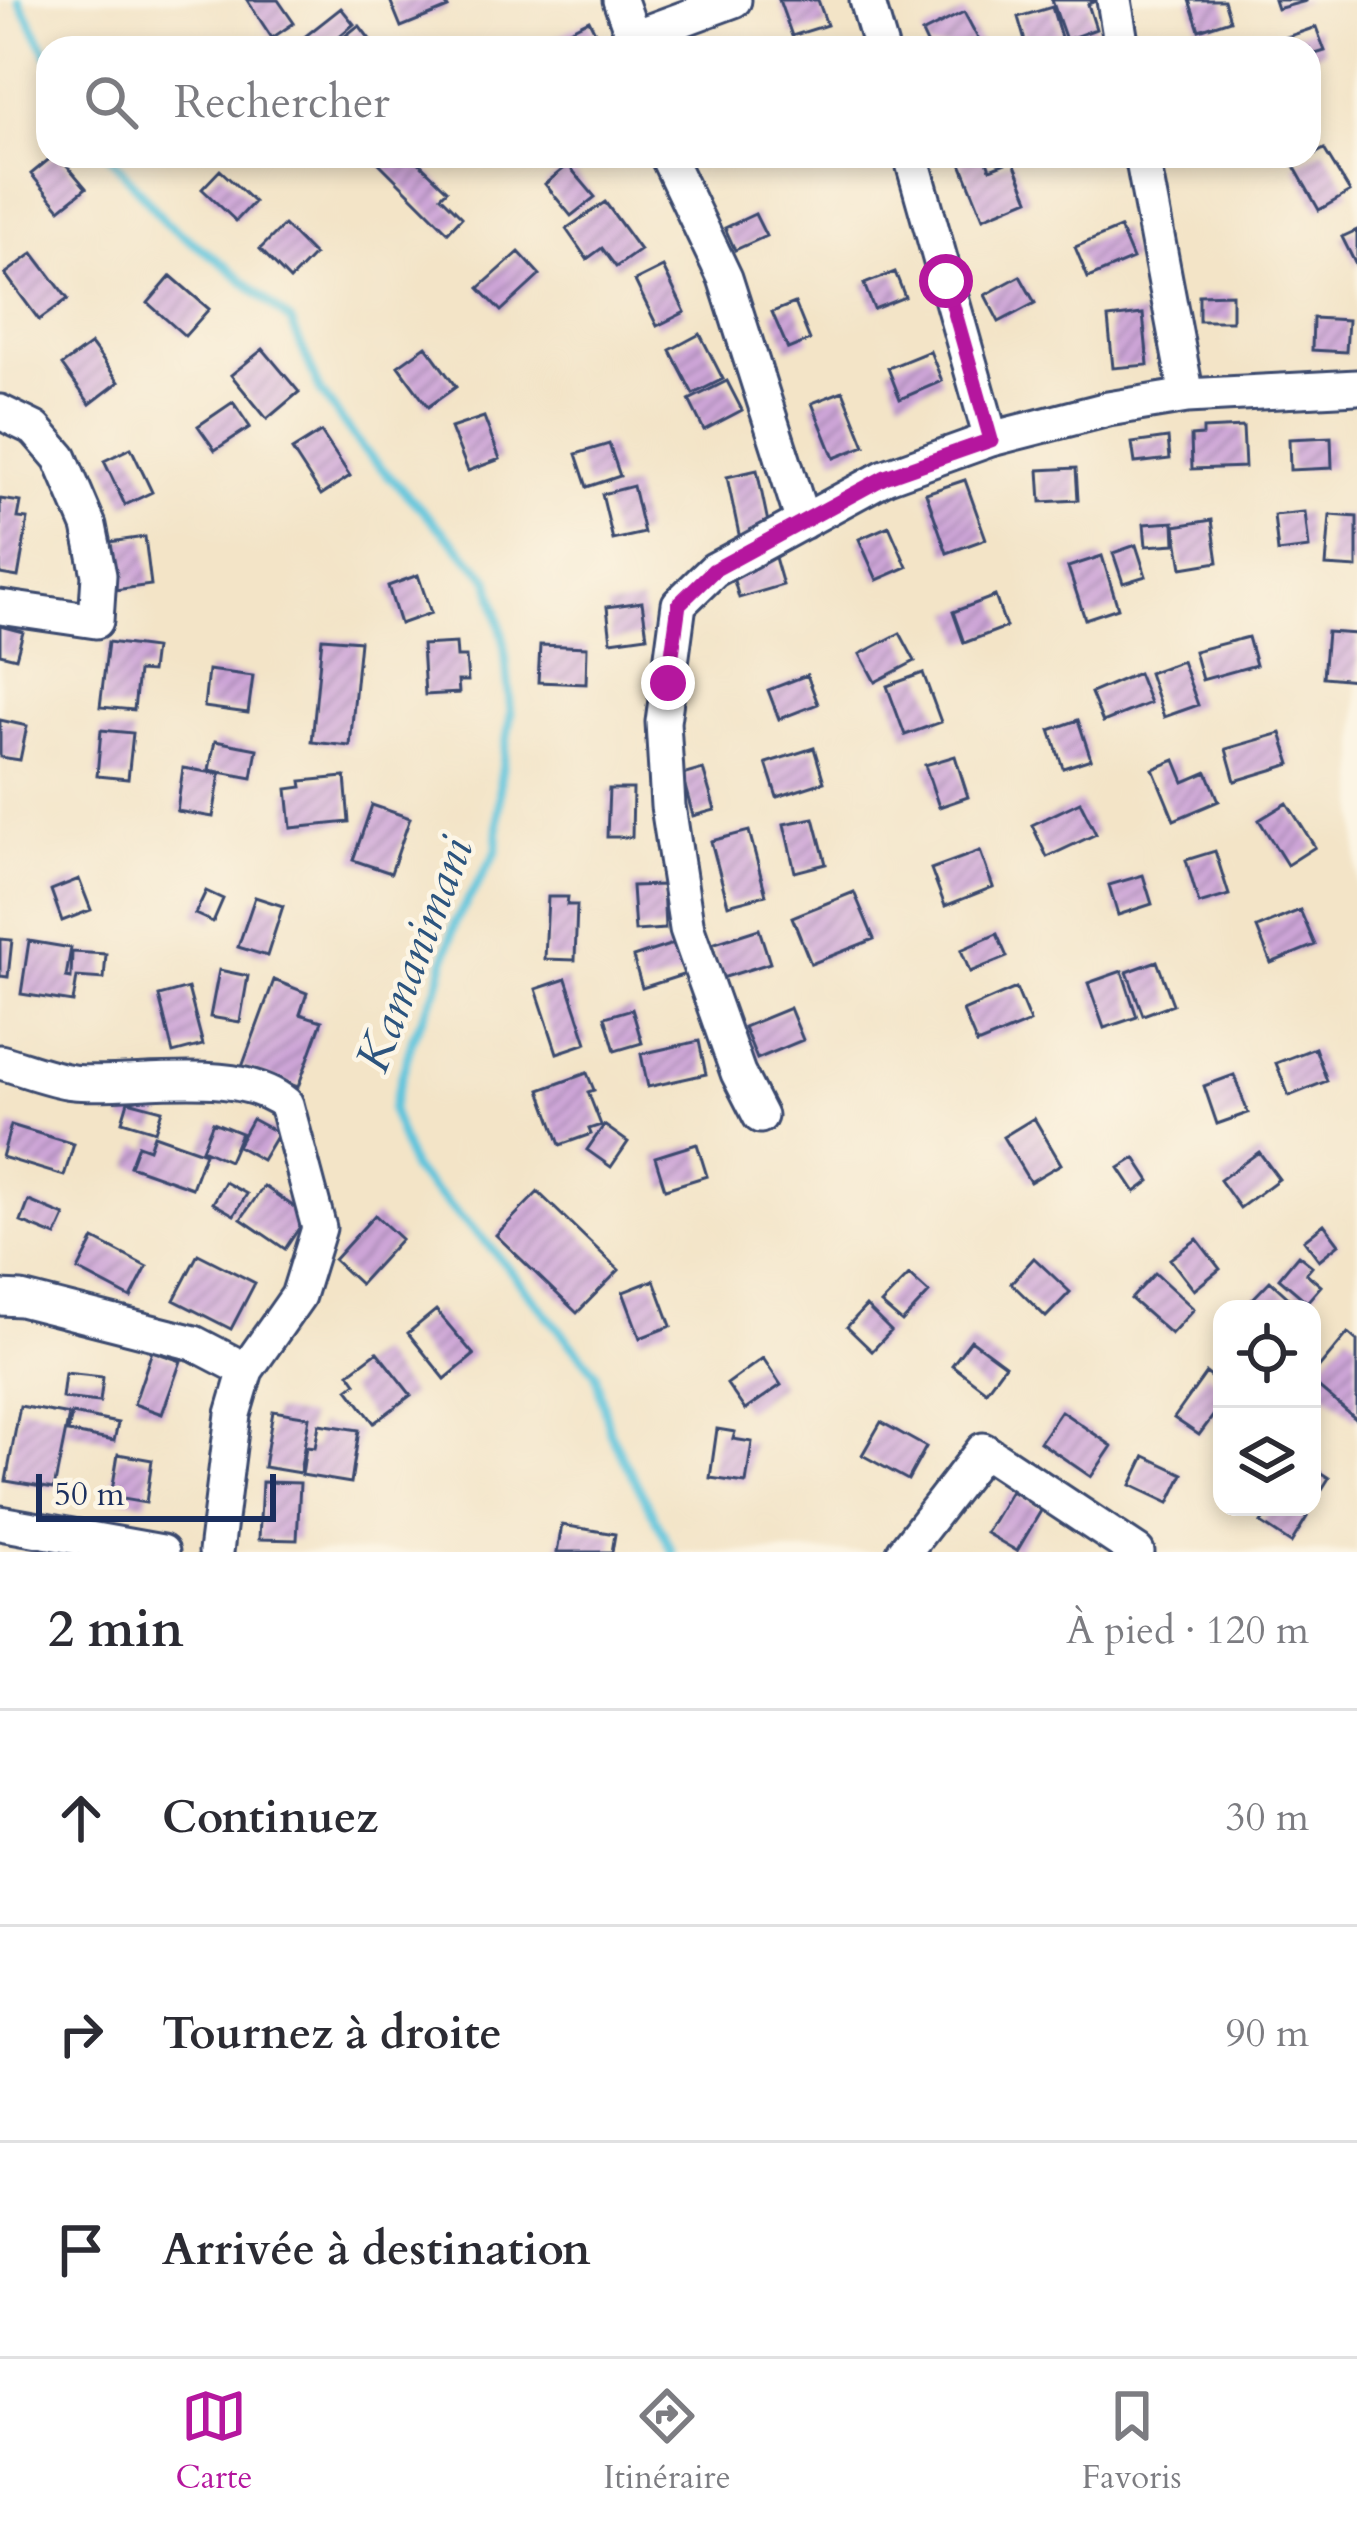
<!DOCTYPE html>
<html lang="fr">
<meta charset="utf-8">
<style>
body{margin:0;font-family:Cardo,serif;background:#f2f2f3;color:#2b2b33}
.controls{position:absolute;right:36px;bottom:36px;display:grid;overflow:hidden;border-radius:24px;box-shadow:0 6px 18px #0003}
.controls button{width:108px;height:108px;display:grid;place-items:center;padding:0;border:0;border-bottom:3px solid #e1e1e2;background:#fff;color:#2b2b33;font:60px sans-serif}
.scale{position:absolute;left:36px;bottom:30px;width:240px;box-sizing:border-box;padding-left:12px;border:6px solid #1b2f5e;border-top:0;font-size:33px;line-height:42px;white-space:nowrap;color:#1b2f5e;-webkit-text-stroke:9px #fcf5e5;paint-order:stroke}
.stop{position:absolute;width:36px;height:36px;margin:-27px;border:9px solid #b5179e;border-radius:50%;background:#fff}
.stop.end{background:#b5179e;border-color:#fff;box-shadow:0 3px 12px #0008}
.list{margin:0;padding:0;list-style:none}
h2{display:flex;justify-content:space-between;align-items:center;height:156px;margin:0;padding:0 48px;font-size:51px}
h2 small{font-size:39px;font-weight:400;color:#7c7c81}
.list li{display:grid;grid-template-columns:78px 1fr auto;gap:36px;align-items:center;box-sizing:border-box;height:216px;padding:0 48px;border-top:3px solid #e1e1e2}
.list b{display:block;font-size:45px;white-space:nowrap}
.list em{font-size:39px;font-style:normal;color:#7c7c81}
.icon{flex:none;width:66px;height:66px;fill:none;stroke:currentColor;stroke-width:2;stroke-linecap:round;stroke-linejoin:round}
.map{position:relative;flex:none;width:1357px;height:1552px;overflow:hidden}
.search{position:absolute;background:#fff;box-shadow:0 6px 18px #0003;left:36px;right:36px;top:36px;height:132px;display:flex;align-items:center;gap:30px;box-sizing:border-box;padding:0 42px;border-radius:36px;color:#7c7c81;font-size:45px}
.sheet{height:804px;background:#fff}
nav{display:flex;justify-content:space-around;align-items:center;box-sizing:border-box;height:168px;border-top:3px solid #e1e1e2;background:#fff;font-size:33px;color:#7c7c81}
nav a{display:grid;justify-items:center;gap:6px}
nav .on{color:#b5179e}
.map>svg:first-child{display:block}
</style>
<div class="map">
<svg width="1357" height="1552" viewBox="0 0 1357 1552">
<defs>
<pattern id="building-hatch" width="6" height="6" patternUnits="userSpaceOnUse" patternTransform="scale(3)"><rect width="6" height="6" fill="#cda5d7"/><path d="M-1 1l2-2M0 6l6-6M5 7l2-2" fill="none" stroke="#a687b2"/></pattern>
</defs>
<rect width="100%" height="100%" fill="#fcf5e5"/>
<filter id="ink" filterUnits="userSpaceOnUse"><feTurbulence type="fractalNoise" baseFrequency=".00833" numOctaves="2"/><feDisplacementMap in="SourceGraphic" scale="24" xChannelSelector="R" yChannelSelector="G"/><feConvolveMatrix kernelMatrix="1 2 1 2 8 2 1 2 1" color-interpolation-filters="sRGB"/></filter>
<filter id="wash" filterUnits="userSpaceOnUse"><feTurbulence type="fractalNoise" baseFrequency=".004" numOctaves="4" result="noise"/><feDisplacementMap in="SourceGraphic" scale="48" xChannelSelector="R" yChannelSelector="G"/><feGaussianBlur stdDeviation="2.7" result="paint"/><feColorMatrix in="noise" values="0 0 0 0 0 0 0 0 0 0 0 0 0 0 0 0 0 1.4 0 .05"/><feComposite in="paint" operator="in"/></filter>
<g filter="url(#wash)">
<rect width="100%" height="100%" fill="#f3e4c7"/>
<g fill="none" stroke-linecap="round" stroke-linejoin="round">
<path stroke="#5ec4dc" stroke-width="9" d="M19,0L48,56
M110,156L166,223L226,266L291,322L321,392L362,448L489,579L504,641L511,713L500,781L497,851L455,922L438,986L413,1037L392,1110L412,1169L487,1243L595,1372L610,1433L673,1552"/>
</g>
<g id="blocks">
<path fill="url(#building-hatch)" d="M247,0H278L294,23L272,38Z
M390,0H444L448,8L401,27Z
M779,0H818L827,25L792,36Z
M1052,0H1098L1088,4L1096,29L1066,40Z
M1189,0H1224L1230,20L1199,30Z
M1274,0H1306V1L1277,9Z
M1052,7L1063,44L1027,48L1018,17Z
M341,8L354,24L325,48H310L303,38Z
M964,12L981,44L972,48H929L922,33Z
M589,20L603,48H549L546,42Z
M359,25L372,42L364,48H330Z
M1316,27L1325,51L1309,56V48H1288L1284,38Z
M1324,149L1350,192L1319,210L1294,166Z
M53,156H59L86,188L60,209L31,174Z
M382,156H412L447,190L441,196L462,217L448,232L377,161Z
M973,156H985L990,169L1013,160L1029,199L983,218L960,161Z
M568,165L595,197L571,216L545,184Z
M220,170L254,202L236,221L202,189Z
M605,202L640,250L616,267L602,248L587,259L566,229Z
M755,214L766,236L735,250L725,228Z
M284,225L314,255L290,280L260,249Z
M1120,228L1133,259L1088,278L1075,247Z
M1357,230V267L1342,237Z
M519,252L540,275L501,311L479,288Z
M33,253L68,299L39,320L5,274Z
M663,267L685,312L657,326L635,281Z
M895,272L905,297L874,309L864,284Z
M171,276L209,309L185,336L148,303Z
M1020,276L1035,303L999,322L985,295Z
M1232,294V321H1199V295Z
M795,303L810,340L788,349L772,312Z
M1143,314L1148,365L1113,368L1108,318Z
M1313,318L1348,320L1346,352L1312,350Z
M700,334L723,379L693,394L670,350Z
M91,344L119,382L90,404L62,365Z
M426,346L456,387L428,407L398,366Z
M263,349L299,392L267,419L231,375Z
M930,351L942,381L900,399L888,368Z
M727,381L742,410L704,430L689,400Z
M843,391L865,446L834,458L812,403Z
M233,402L250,427L215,450L198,426Z
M484,417L500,459L468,471L451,428Z
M1243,427L1245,467L1192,469L1191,436L1203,435V429Z
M321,432L350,476L321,495L292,450Z
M1331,437L1332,468L1290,470L1289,439Z
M1168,438L1170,459L1135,463L1132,443Z
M609,444L620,476L587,487L576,454Z
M131,448L152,492L125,505L104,461Z
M1076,468L1078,500L1041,502L1039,470Z
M757,470L770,532L740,539L727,477Z
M965,480L986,539L947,553L926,493Z
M633,486L644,533L613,540L602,494Z
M0,499L21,502L18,518L28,519L18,577L0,574Z
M1305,512L1309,548L1278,552L1274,515Z
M1330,515L1357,517V568L1326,566Z
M1212,520L1218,562L1182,568L1175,526Z
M1174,522L1175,544L1146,546L1144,524Z
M889,526L907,567L877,580L859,539Z
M145,537L151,585L107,591L102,543Z
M1136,545L1146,576L1123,583L1113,553Z
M774,554L783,585L739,598L730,567Z
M1102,556L1118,608L1085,619L1068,567Z
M418,575L431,613L400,624L388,586Z
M995,596L1006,627L964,643L953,612Z
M642,602L647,636L611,641L607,607Z
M0,626L23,632L16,658L0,654Z
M1327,632L1357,634V680L1323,677Z
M900,633L915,661L875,682L860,654Z
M1248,637L1256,665L1202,680L1194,651Z
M322,638L360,641L350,746L312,742Z
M108,642L154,648L151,672L138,671L134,710L100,707Z
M456,643L457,657H466L468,681H458L459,693L425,695L422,645Z
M540,645L587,647L586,684L538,682Z
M1182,661L1198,705L1164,717L1149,673Z
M208,670L253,676L248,713L204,707Z
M923,673L941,722L905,735L887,686Z
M1138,673L1150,703L1103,722L1091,693Z
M807,675L818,704L779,719L768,690Z
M0,720L27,726L20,760L0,757Z
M1078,720L1091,759L1063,768L1050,730Z
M101,730L133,733L128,779L97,776Z
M1281,733L1291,764L1235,781L1226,749Z
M215,741L257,749L252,778L209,770Z
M814,748L824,782L777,797L766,763Z
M955,756L968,797L939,807L925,765Z
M1175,760L1184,782L1207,772L1219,801L1174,820L1153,769Z
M183,768L220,774L213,817L177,811Z
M703,769L715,810L693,816L682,775Z
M345,777L349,822L291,828L287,789L302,787L301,781Z
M609,789H633L632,837H607Z
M1080,802L1096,834L1047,857L1032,825Z
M1287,803L1315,847L1287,865L1259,820Z
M372,805L410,818L391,873L353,860Z
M814,818L826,864L795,872L784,824Z
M749,831L766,895L728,905L711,841Z
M980,851L993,887L945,906L931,869Z
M1215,851L1229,895L1199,904L1186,860Z
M1143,875L1152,904L1118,915L1109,885Z
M79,879L91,910L62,921L51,890Z
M663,885L665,929L635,931L632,886Z
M206,891L223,899L213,922L195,914Z
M854,892L874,939L811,964L792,917Z
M255,897L283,906L267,956L238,947Z
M548,897H568L567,905H577L575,960L545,959Z
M1300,910L1315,945L1271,963L1257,928Z
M759,929L770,963L722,978L712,944Z
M997,934L1007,957L970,972L961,950Z
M0,939L12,940L8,977L0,976Z
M29,941L71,948L66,977L71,978L72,952L106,954L104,979L77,977L73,1002L21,994Z
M682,941L692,972L642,988L633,957Z
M1157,961L1173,1004L1143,1015L1127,972Z
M219,970L248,976L240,1022L210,1017Z
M1122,971L1137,1017L1104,1028L1088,983Z
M566,979L587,1043L557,1053L536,989Z
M274,980L307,993L300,1014L322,1021L298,1087L242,1067Z
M188,988L203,1045L173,1053L159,996Z
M1016,988L1030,1022L977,1044L963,1011Z
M790,1008L803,1040L757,1059L744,1027Z
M632,1009L642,1043L615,1051L605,1017Z
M699,1041L706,1074L648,1087L641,1054Z
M1315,1048L1327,1081L1289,1096L1276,1063Z
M587,1073L594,1090L588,1092L601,1125L589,1129L591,1134L560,1145L540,1090Z
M1234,1075L1248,1113L1217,1124L1204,1086Z
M128,1101L162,1110L155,1131L122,1121Z
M1034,1118L1061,1164L1030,1182L1003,1137Z
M252,1119L278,1133L262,1160L237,1146Z
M213,1122L241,1133L229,1161L202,1149Z
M11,1125L74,1144L64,1176L2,1157Z
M604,1125L628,1142L611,1167L587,1150Z
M154,1135L205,1153L192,1188L130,1166L138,1145L149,1149Z
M697,1144L707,1176L665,1189L655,1157Z
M1259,1152L1279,1179L1240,1208L1220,1180Z
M1135,1158L1150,1181L1135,1192L1119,1168Z
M225,1182L247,1194L234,1215L213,1203Z
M264,1186L307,1216L285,1249L241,1219Z
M538,1192L619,1270L577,1313L496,1235Z
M29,1201L65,1216L56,1236L21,1222Z
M375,1215L401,1239L360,1284L334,1260Z
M1324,1224L1339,1244L1319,1260L1304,1240Z
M94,1239L147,1267L131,1298L78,1270Z
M1197,1239L1220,1269L1194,1290L1170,1259Z
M198,1254L255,1283L231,1329L174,1300Z
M1298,1255L1312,1266L1306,1273L1321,1286L1307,1302L1279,1278Z
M1034,1258L1070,1292L1046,1317L1011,1283Z
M1155,1273L1194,1309L1171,1334L1131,1299Z
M909,1275L929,1293L902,1322L881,1304Z
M654,1280L671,1326L640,1338L623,1292Z
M1270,1281L1294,1303L1289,1309H1243Z
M866,1306L891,1331L872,1351L847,1327Z
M436,1310L474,1355L445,1379L408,1333Z
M1348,1333L1357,1341V1420L1312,1382V1376Z
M971,1340L1005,1365L986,1391L952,1365Z
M152,1351L181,1361L162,1414L134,1404Z
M377,1352L411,1395L374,1423L348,1389L356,1383L349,1373Z
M763,1358L781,1385L745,1410L727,1384Z
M65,1373L103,1377L100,1402L62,1398Z
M1206,1373L1222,1385V1404L1199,1435L1174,1418Z
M20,1406L69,1415L54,1489L6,1481Z
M273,1411L309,1417L300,1473L264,1467Z
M1061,1411L1112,1446L1091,1477L1040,1442Z
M72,1414L118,1423L114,1441L68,1432Z
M881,1422L926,1447L908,1480L862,1455Z
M319,1424L359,1430L351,1483L302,1475L306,1447L315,1448Z
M717,1429L735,1432L733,1439L752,1442L746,1483L710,1478Z
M118,1454L152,1460L146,1503L111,1497Z
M1145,1456L1183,1474L1169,1503L1131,1485Z
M1312,1467L1329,1478L1312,1505Z
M262,1482L300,1483L297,1540L259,1539Z
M1011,1491L1042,1509L1017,1551L986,1533Z
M1256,1507H1291L1307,1517L1291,1543L1261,1523L1267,1514Z
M562,1525L615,1534L612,1552H557Z"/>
</g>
</g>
<g filter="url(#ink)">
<use href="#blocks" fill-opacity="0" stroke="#3b4a6e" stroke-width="3"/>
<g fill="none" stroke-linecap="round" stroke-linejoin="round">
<defs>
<path id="street" d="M620,0L637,48
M867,0L881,48
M1114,0L1122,48
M634,37L734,0
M667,156L725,278L803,522
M911,156L991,439
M1142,156L1187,396
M0,412L35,429L60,458L89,526L99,575L96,621L0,607
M0,1062C23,1068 49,1079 73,1082C131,1088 238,1063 286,1104L319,1228L298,1296L246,1370L233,1414L216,1552
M760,1116L738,1073L687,929L668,806L663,722L679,604L714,570L885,477L991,439L1108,409L1187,396L1357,387
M0,1298L21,1299L194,1343L246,1370
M0,1523L162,1552
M904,1552L983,1450L1137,1552"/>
</defs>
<use href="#street" stroke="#3b4a6e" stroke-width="39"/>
<use href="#street" stroke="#fff" stroke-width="33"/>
</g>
</g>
<g fill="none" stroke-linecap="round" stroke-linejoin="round" filter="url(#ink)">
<path stroke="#b5179e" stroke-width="15" d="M668,683L679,604L714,570L885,477L991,440L946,281"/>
</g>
<g text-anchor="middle" stroke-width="9" stroke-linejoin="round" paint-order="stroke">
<g font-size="48" font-style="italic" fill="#2c547e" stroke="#fcf5e5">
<text transform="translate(413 954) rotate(-69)" y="17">Kamanimani</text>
</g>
</g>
</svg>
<div class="controls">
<button><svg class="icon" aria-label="locate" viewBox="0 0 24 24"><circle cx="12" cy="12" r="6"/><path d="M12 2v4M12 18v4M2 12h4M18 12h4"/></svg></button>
<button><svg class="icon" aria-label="layers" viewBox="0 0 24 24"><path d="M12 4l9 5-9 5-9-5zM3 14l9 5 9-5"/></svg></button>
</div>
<div class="scale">50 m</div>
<div class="stop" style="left:946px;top:281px"></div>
<div class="stop end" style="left:668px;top:683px"></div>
<div class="search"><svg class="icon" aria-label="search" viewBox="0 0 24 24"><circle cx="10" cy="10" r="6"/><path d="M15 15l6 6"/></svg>Rechercher</div>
</div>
<section class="sheet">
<h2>2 min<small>À pied · 120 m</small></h2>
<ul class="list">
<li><svg class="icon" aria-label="ahead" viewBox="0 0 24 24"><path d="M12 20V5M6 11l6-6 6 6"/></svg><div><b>Continuez</b></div><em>30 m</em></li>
<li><svg class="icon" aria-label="right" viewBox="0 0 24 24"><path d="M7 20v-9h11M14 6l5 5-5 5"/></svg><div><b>Tournez à droite</b></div><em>90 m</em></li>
<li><svg class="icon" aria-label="arrive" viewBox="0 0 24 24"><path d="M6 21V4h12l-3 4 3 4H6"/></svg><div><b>Arrivée à destination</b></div></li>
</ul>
</section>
<nav>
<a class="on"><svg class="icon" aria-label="map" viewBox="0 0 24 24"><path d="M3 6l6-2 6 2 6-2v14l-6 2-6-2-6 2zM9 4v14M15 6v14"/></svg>Carte</a>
<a><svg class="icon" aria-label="directions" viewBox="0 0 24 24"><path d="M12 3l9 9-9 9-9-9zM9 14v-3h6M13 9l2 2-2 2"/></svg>Itinéraire</a>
<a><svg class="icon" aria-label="saved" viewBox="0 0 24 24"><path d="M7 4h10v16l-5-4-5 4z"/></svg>Favoris</a>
</nav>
